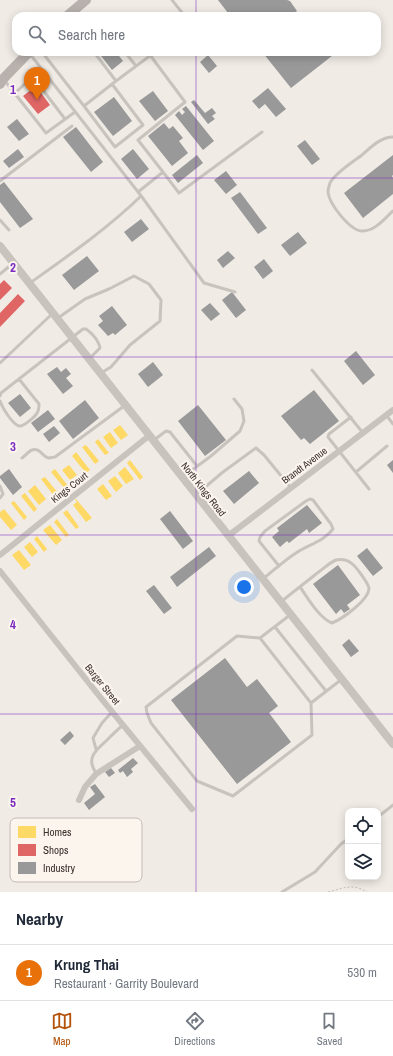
<!DOCTYPE html>
<meta charset="utf-8">
<style>
body{margin:0;font-family:"Archivo Narrow",sans-serif;background:#f2f2f3;color:#1f2937}
.controls{position:absolute;right:12px;bottom:12px;display:grid;overflow:hidden;border-radius:8px;box-shadow:0 2px 10px #0003}
.controls button{width:36px;height:36px;display:grid;place-items:center;padding:0;border:0;border-bottom:1px solid #e0e1e3;background:#fff;color:#1f2937;font:20px sans-serif}
.you{position:absolute;left:244px;top:587px;width:14px;height:14px;margin:-10px;border:3px solid #fff;border-radius:50%;background:#1a73e8;box-shadow:0 0 0 6px #1a73e833}
.badge{display:grid;place-items:center;width:26px;height:26px;border-radius:50%;background:#b45309;color:#fff;font-size:13px;font-weight:700}
.pin{position:absolute;translate:-50% -33px;filter:drop-shadow(0 1px 2px #0008)}
.pin::after{content:'';position:absolute;top:21px;width:14px;height:12px;background:inherit;clip-path:polygon(0 0,100% 0,50% 100%)}
.list{margin:0;padding:0;list-style:none}
h2{display:flex;justify-content:space-between;align-items:center;height:52px;margin:0;padding:0 16px;font-size:17px}
h2 small{font-size:13px;font-weight:400;color:#747a83}
.list li{display:grid;grid-template-columns:26px 1fr auto;gap:12px;align-items:center;box-sizing:border-box;height:56px;padding:0 16px;border-top:1px solid #e0e1e3}
.list b{display:block;font-size:15px;white-space:nowrap}
.list p{margin:0;font-size:13px;white-space:nowrap;color:#747a83}
.list em{font-size:13px;font-style:normal;color:#747a83}
.icon{flex:none;width:22px;height:22px;fill:none;stroke:currentColor;stroke-width:2;stroke-linecap:round;stroke-linejoin:round}
.map{position:relative;flex:none;width:393px;height:892px;overflow:hidden}
.search{position:absolute;background:#fff;box-shadow:0 2px 10px #0003;left:12px;right:12px;top:12px;height:44px;display:flex;align-items:center;gap:10px;box-sizing:border-box;padding:0 14px;border-radius:12px;color:#747a83;font-size:15px}
.sheet{height:108px;background:#fff}
nav{display:flex;justify-content:space-around;align-items:center;box-sizing:border-box;height:56px;border-top:1px solid #e0e1e3;background:#fff;font-size:11px;color:#747a83}
nav a{display:grid;justify-items:center;gap:2px}
nav .on{color:#b45309}
.map>svg:first-child{display:block}
</style>
<div class="map">
<svg width="393" height="892" viewBox="0 0 393 892">
<rect width="100%" height="100%" fill="#f0ebe5"/>
<path fill="#ffd966" d="M120,425L128,435L121,440L113,430Z
M110,432L118,443L111,448L103,437Z
M98,439L109,453L105,455L95,442Z
M86,445L99,461L95,464L82,447Z
M76,452L90,470L86,473L72,456Z
M130,460L143,477L140,480L127,463Z
M69,465L77,475L70,480L62,470Z
M125,467L134,479L126,484L118,473Z
M55,469L68,486L65,489L51,472Z
M115,476L123,486L116,492L108,481Z
M45,477L58,493L54,496L41,479Z
M103,484L112,496L106,500L97,489Z
M35,485L46,499L39,505L28,491Z
M25,493L37,509L34,512L21,496Z
M76,499L92,518L86,522L73,505L77,502L75,500Z
M14,501L27,517L24,520L11,503Z
M4,509L17,525L11,530L0,517V512Z
M67,510L79,527L76,529L63,513Z
M57,519L69,535L66,537L54,522Z
M50,525L62,540L56,545L43,530Z
M37,536L47,549L44,552L34,539Z
M30,542L38,552L32,557L24,547Z
M19,550L31,565L24,570L12,555Z"/>
<path fill="#e06666" d="M36,86L50,105L38,114L23,96Z
M4,280L12,288L0,300V284Z
M18,294L25,301L0,327V313Z"/>
<path fill="#999" d="M218,0H287L290,1L297,11L291,16H224L228,13Z
M98,52H116L123,61L112,70Z
M264,52H337L291,88L263,53Z
M208,55L217,66L209,73L200,62Z
M268,88L286,109L276,117L265,104L259,109L252,101Z
M153,91L168,111L155,121L139,101Z
M114,97L132,121L113,136L94,112Z
M194,100L205,113L212,108L216,113L212,116L215,119L208,124L191,102Z
M186,106L214,141L203,150L175,115L179,111L182,115L185,112L182,109Z
M17,119L29,134L19,141L7,127Z
M164,123L169,129L173,126L183,138L179,141L188,153L172,166L148,136Z
M76,127L103,162L91,172L63,137Z
M305,140L320,159L312,165L297,146Z
M18,149L24,157L9,168L3,161Z
M133,149L149,169L137,179L121,159Z
M197,155L203,163L178,183L172,175Z
M393,155V175L392,176L393,178V194L363,218L344,193Z
M226,171L237,185L226,194L214,180Z
M4,182L33,219L20,228L0,202V185Z
M240,192L267,228L258,234L231,198Z
M141,219L149,229L132,242L124,232Z
M298,232L307,243L290,256L281,245Z
M228,251L235,258L223,268L217,260Z
M87,256L99,271L74,290L62,275Z
M264,259L273,271L263,279L254,267Z
M232,292L246,310L236,318L222,300Z
M210,303L220,314L211,321L201,310Z
M112,306L127,325L115,335L113,333L108,336L98,325L103,321L99,316Z
M356,351L375,375L363,385L344,361Z
M153,362L163,375L148,387L138,374Z
M57,367L61,372L66,368L71,374L66,378L73,386L63,394L47,374Z
M314,390L339,421L310,444L304,438L301,440L281,416Z
M20,394L31,408L20,417L8,403Z
M85,400L99,418L73,439L59,421Z
M198,405L226,440L205,456L178,421Z
M48,410L55,419L38,432L31,423Z
M54,426L60,433L49,442L43,434Z
M393,460V473L387,465Z
M9,469L22,487L13,495L0,478V476Z
M249,471L259,483L234,504L223,491Z
M307,505L322,523L309,533L307,529L289,543L287,541L280,547L272,537L279,531L277,528Z
M170,511L193,541L183,549L160,519Z
M209,547L216,556L177,587L170,577Z
M367,548L383,568L373,576L357,556Z
M338,565L360,595L347,605L350,609L344,613L341,609L336,614L313,584Z
M154,585L172,608L164,614L146,591Z
M349,639L359,651L351,657L342,645Z
M225,658L247,687L257,679L278,706L269,713L291,742L237,784L171,700Z
M70,731L74,736L65,745L60,740Z
M133,758L138,763L131,769L133,772L127,777L123,771L120,773L118,770Z
M111,768L115,773L109,777L105,772Z
M95,784L105,797L89,810L84,803L95,794L90,787Z"/>
<g fill="none" stroke-linecap="round" stroke-linejoin="round">
<path stroke="#c2bbb6" stroke-width="1" stroke-dasharray="2 2" stroke-linecap="butt" d="M328,892C344,888 352,883 367,892"/>
<path stroke="#c9c3be" stroke-width="3" d="M172,0L184,15L183,16
M42,52L84,106L116,81
M94,52L116,81L155,52
M125,52L136,66
M30,54L142,197L204,283L235,292
M150,55L185,102L138,140L163,172
M33,77L65,119
M5,81L46,133L75,112
M15,93L41,69
M84,106L115,147L143,125L112,84
M393,137C381,137 371,147 362,155C353,162 335,173 330,183C329,186 328,190 328,192C329,204 351,232 363,231C375,231 385,218 393,211
M0,181L72,126
M138,192L163,172L179,193L262,132
M0,220L9,230
M0,274L12,264
M30,283C68,256 107,229 141,196
M58,318L85,299L109,289L134,276L149,284L161,300L160,321L130,345L111,367L101,373
M0,363L52,314
M312,370L363,433
M0,396L1,393L83,329H86C92,333 99,341 100,348L90,358
M0,401C2,407 12,424 19,426C23,427 35,417 37,413C39,410 39,407 39,404L19,379
M387,416L393,424
M351,417L329,434L328,437L369,489
M154,440L166,431L170,432L197,466
M22,458C25,456 29,451 32,450C40,447 42,457 49,458C50,458 54,457 55,457L124,406
M356,472L387,446
M184,476L211,456L240,431L244,421L242,409L234,399
M0,486L3,494L0,498
M197,494L223,472L256,448L264,455L291,488
M264,578C274,570 285,560 296,553C308,545 324,541 333,529L331,524L313,500L310,499L306,501L265,531L260,537L259,541L279,566
M282,601C293,592 305,583 316,574C322,570 329,563 336,560C341,559 347,560 351,563C355,565 368,583 369,588C369,600 342,619 332,623C319,618 308,598 300,587
M290,615L260,638L311,703L342,679
M275,627L326,691
M260,638L237,636L146,707L147,713L151,723L197,781L233,796L312,735L311,703
M96,749L93,738L102,723L112,712
M96,773C86,758 95,751 106,741C112,735 117,730 123,725
M378,817L393,805
M282,892L315,872L341,844L348,839"/>
<path stroke="#c9c3be" stroke-width="6" d="M228,536L393,410
M0,555L150,435
M0,571L100,697L192,809
M79,800L85,787L96,774L140,746"/>
<path stroke="#c9c3be" stroke-width="8" d="M0,246L393,744"/>
<path stroke="#b8b1ad" stroke-width="10" d="M67,16L86,0
M0,84L3,79L29,52"/>
</g>
<path fill="none" stroke="#7b2cbf" stroke-width="1" stroke-opacity="0.55" d="M196,0V16M196,52V892M0,178H393M0,357H393M0,535H393M0,714H393"/>
<g text-anchor="middle" stroke-width="4" stroke-linejoin="round" paint-order="stroke">
<g font-size="10" fill="#3b302b" stroke="#fbf5ee">
<text transform="translate(304 465) rotate(-37)" y="4">Brandt Avenue</text>
<text transform="translate(69 487) rotate(-38)" y="4">Kings Court</text>
<text transform="translate(204 489) rotate(52)" y="4">North Kings Road</text>
<text transform="translate(103 684) rotate(51)" y="4">Barger Street</text>
</g>
</g>
<rect x="10" y="818" width="132" height="64" rx="6" fill="#fbf5ee" stroke="#c1bab4" stroke-width="1"/>
<rect x="18" y="826" width="18" height="12" fill="#ffd966"/>
<rect x="18" y="844" width="18" height="12" fill="#e06666"/>
<rect x="18" y="862" width="18" height="12" fill="#999"/>
<g font-size="11" fill="#3b302b">
<text x="43" y="836">Homes</text>
<text x="43" y="854">Shops</text>
<text x="43" y="872">Industry</text>
</g>
<g font-size="13" text-anchor="middle" font-weight="bold" fill="#7b2cbf" stroke="#fbf5ee" stroke-width="4" stroke-linejoin="round" paint-order="stroke">
<text x="13" y="94">1</text>
<text x="13" y="272">2</text>
<text x="13" y="451">3</text>
<text x="13" y="629">4</text>
<text x="13" y="807">5</text>
</g>
</svg>
<div class="controls">
<button><svg class="icon" aria-label="locate" viewBox="0 0 24 24"><circle cx="12" cy="12" r="6"/><path d="M12 2v4M12 18v4M2 12h4M18 12h4"/></svg></button>
<button><svg class="icon" aria-label="layers" viewBox="0 0 24 24"><path d="M12 4l9 5-9 5-9-5zM3 14l9 5 9-5"/></svg></button>
</div>
<div class="you"></div>
<div class="pin badge" style="left:37px;top:100px;background:#e8710a">1</div>
<div class="search"><svg class="icon" aria-label="search" viewBox="0 0 24 24"><circle cx="10" cy="10" r="6"/><path d="M15 15l6 6"/></svg>Search here</div>
</div>
<section class="sheet">
<h2>Nearby<small></small></h2>
<ul class="list">
<li><span class="badge" style="background:#e8710a">1</span><div><b>Krung Thai</b><p>Restaurant · Garrity Boulevard</p></div><em>530 m</em></li>
</ul>
</section>
<nav>
<a class="on"><svg class="icon" aria-label="map" viewBox="0 0 24 24"><path d="M3 6l6-2 6 2 6-2v14l-6 2-6-2-6 2zM9 4v14M15 6v14"/></svg>Map</a>
<a><svg class="icon" aria-label="directions" viewBox="0 0 24 24"><path d="M12 3l9 9-9 9-9-9zM9 14v-3h6M13 9l2 2-2 2"/></svg>Directions</a>
<a><svg class="icon" aria-label="saved" viewBox="0 0 24 24"><path d="M7 4h10v16l-5-4-5 4z"/></svg>Saved</a>
</nav>
